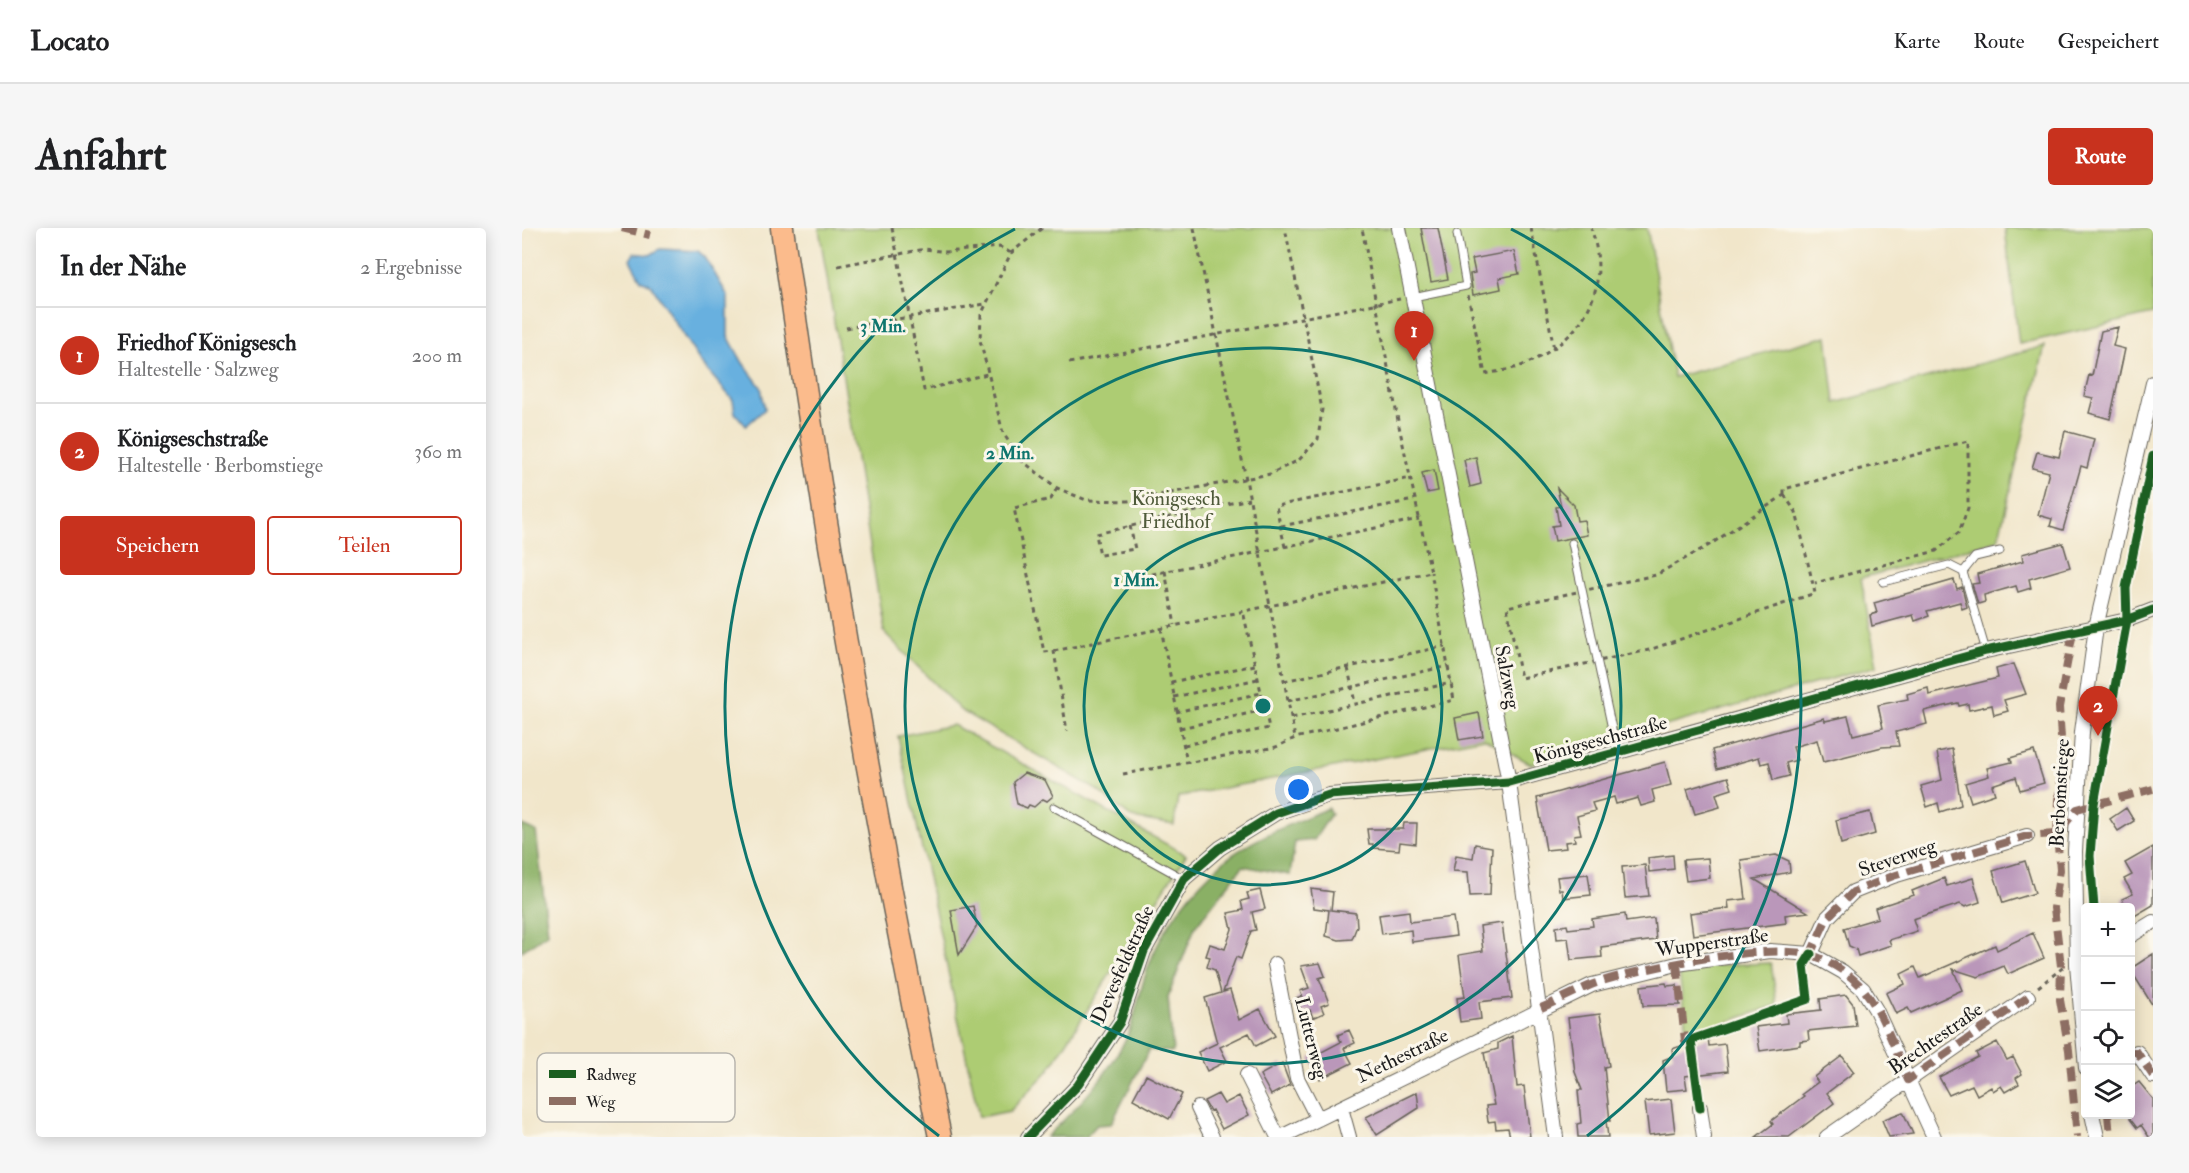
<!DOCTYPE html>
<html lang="de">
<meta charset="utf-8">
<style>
body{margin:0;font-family:"IM FELL Double Pica",serif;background:#f6f6f6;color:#202124}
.controls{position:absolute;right:18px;bottom:18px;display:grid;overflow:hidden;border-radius:6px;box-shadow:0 3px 15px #0003}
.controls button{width:54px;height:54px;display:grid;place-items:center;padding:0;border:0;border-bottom:2px solid #e0e0e0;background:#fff;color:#202124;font:30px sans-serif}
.you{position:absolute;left:777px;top:562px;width:21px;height:21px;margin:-15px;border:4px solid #fff;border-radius:50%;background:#1a73e8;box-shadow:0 0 0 9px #1a73e833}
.badge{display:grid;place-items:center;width:39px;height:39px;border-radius:50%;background:#c8321e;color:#fff;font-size:20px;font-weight:700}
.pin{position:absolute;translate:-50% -50px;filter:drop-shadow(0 2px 3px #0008)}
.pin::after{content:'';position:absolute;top:32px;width:21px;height:18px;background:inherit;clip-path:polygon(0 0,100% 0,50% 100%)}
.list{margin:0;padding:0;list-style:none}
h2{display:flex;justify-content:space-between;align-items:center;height:78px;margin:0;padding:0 24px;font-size:26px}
h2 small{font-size:20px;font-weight:400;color:#757577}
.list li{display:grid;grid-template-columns:39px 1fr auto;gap:18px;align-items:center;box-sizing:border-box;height:96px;padding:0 24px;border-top:2px solid #e0e0e0}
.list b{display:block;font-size:22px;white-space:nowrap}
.list p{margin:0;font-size:20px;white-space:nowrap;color:#757577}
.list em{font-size:20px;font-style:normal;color:#757577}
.actions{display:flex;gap:12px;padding:18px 24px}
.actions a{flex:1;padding:14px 0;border:2px solid #c8321e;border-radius:6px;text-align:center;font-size:21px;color:#c8321e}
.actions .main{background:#c8321e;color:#fff}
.icon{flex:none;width:33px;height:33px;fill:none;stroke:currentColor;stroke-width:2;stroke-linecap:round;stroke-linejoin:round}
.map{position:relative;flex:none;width:1631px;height:909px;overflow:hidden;border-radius:6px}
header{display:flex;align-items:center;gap:36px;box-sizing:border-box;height:84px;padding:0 30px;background:#fff;border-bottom:2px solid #e0e0e0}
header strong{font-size:28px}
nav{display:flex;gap:33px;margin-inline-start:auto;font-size:21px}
.intro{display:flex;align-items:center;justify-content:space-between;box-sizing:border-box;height:144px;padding:0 36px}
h1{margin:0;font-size:42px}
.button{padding:15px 27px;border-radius:6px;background:#c8321e;color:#fff;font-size:21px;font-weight:700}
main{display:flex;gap:36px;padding:0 36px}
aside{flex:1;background:#fff;border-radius:6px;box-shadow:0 3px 15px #0003}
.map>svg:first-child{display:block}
</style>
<header>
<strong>Locato</strong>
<nav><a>Karte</a><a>Route</a><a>Gespeichert</a></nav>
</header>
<div class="intro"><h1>Anfahrt</h1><a class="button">Route</a></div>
<main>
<aside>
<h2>In der Nähe<small>2 Ergebnisse</small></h2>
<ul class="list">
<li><span class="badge">1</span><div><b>Friedhof Königsesch</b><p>Haltestelle · Salzweg</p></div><em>200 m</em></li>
<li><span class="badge">2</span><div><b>Königseschstraße</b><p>Haltestelle · Berbomstiege</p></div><em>360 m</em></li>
</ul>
<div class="actions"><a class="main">Speichern</a><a>Teilen</a></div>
</aside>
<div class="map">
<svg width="1631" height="909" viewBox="0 0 1631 909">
<rect width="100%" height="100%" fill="#fbf7ec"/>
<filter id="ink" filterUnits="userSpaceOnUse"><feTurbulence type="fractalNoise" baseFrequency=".0167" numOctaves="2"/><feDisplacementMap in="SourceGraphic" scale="12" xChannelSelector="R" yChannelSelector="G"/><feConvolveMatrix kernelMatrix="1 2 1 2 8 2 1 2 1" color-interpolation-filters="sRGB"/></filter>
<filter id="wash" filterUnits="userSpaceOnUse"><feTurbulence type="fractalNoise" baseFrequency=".008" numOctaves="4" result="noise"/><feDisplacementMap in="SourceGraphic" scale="24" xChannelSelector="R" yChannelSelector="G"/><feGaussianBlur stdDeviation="1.35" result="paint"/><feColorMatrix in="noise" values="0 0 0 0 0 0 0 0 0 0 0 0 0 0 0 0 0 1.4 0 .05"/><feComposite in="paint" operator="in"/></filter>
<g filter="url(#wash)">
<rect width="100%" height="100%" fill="#f1e6ca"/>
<path fill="#adcc73" stroke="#647448" stroke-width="1.5" d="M297,0H1125L1152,149L1305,108L1313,175L1523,118L1476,312L1339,350L1355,438L1009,536L962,510L656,569L652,597L610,590L575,562L438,482L362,404Z
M1483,0H1631V86L1497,116Z
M431,497L664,627L527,842L488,883L457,889L376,508Z
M1249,735L1255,777L1165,808L1157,744L1201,737Z"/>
<path fill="#8ab065" stroke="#536640" stroke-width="1.5" d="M806,580L809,586L792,612L773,614L768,647L721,638L673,699L646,769L651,824L627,822L589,896L575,897L564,909H524C555,880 588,846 606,806C615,784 618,759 627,737C641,698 670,660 701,634C732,609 770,596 806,580Z
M0,597L14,603L26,705L0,723Z"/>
<path fill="#68b0df" stroke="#42667e" stroke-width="1.5" d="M138,21L176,23L183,29L206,68V108L221,135L239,159L243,181L224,198L213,185L211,172L179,135L129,57L119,52L108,32L112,25L128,27Z"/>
<g id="blocks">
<path fill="#ba97ba" d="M899,0H916L926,51L909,54Z
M992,23L997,46L977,50L979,61L951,67L948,46L953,45L950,31Z
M1596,99L1591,118L1603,121L1588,191L1567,185L1571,170L1562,168L1567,147L1570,148L1579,103Z
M1543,203L1572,211L1565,240L1559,238L1541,302L1528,298L1530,291L1516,287L1527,244L1510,240L1515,224L1537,229Z
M954,229L959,256L948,259L942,232Z
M912,242L916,263L905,265L900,245Z
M1035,260L1052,277L1055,293L1062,292L1065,307L1033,313L1030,298L1037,297L1034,279L1039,278Z
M1541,315L1548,339L1507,351L1509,360L1496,364L1494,358L1462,367L1463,374L1456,376L1450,356L1457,355L1455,346L1501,333L1500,326Z
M1432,352L1435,361L1440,359L1445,379L1440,381L1438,374L1405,383L1407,388L1393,393L1391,387L1350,398L1348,387L1355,385L1352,375Z
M1492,436L1504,466L1482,472L1486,483L1472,487L1470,477L1447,482L1446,476L1437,478L1436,475L1402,483L1405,496L1374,504L1377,518L1360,519L1301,534L1295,512L1271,519L1275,532L1264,535L1267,548L1251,552L1247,534L1239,536L1237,529L1195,541L1190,522L1302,490L1303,493L1326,488L1331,507L1361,500L1356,477L1386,471L1385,466L1406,460L1407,467L1476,450L1474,441Z
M957,485L961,508L937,512L933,490Z
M1430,521L1439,577L1418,584L1416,575L1405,579L1399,558L1420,552L1415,524Z
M1512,523L1522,555L1498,562L1494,549L1470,557L1473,566L1449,574L1443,555L1467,548L1465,540L1490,534L1488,530Z
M1143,534L1149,557L1130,562L1133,574L1119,578L1116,570L1094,576L1092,569L1070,575L1073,583L1055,588L1059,606L1052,607L1053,613L1043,614L1044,620L1024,622L1015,570Z
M502,545L523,552L531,568L525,573L521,571L512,579L507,577L505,580L495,576L491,554Z
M1206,549L1210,561L1194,566L1198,579L1173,586L1165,561Z
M1604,580L1612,593L1596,603L1588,591Z
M1348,584L1353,606L1319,616L1314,592Z
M882,595H895L894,616L878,614L877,622L851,620V616H847L845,601H881Z
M953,616L970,619L968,667L948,668L946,644L931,643L934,627L951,630Z
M1631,619V677L1611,689L1608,680H1605L1600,671L1611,666L1602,651L1610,647L1603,635Z
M1151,627L1152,641L1127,644L1126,630Z
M1254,627L1267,633L1268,644L1232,651L1286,684L1263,687L1264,695L1171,707L1168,685L1207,680L1206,673L1224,671L1219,632Z
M1186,630L1188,650L1164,653L1161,632Z
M1503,633L1513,665L1481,675L1471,643Z
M1123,637L1127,668L1103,670L1100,639Z
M1066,646L1069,667L1041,670L1040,662H1037L1035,649Z
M1422,650L1425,658L1451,650L1458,674L1443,679L1438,676L1391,691L1395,703L1367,712L1369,717L1336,728L1334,721L1327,718L1322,700L1356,690L1353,680L1392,667L1390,663Z
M789,661L811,664L809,682L834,685L835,698L830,711L817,712L804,708L807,682L792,680Z
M738,662L743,681L730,684L734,702L729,703L719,731L714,729L701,764L708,762L717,792L738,781L753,808L734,818L727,805L698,819L705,833L685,843L676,824L695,815L683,770L699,765L693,742L685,739L688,729L684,728L688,716L703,721L710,701L706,685L721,682L719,673L727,671L725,665Z
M451,678L455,698L437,727L429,682Z
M887,683L888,694L931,689L934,708L890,714L889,702L860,706L857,687Z
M1103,686L1104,694L1132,690L1134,712L1079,719L1080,729L1049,732L1046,710L1035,711L1034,699L1045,697L1046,701L1071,698L1070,691Z
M980,695L990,770L957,774L959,791L938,794L935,770L943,769L937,727L961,723L958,698Z
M1511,705L1522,730L1486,746L1482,738L1456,749L1431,741L1440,762L1389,785L1386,780L1374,786L1364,765L1383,756L1379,746L1393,739L1398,750L1473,717L1475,722Z
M1631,726V778L1608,741Z
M798,735L803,748L797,750L807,775L799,778L802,785L791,790L788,782L780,785L774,770L780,768L778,763L787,760L779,738Z
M1144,755L1145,758L1155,757L1158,777L1121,778L1119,758Z
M1324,767L1331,776L1334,798L1286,803L1287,812L1278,813V817L1238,823L1234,799L1265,795L1264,786L1299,782L1298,771Z
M1078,786L1087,838L1082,839L1088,893H1084L1086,909H1056L1055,896L1059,895L1056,862H1060L1053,844L1046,790Z
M827,802L833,815L822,820L830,835L798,851L788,830L819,814L816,807Z
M990,808L995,859L1002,858L1008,909H988L986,900L974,901L973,893L966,894L964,878L972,877L962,825L976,821V815Z
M1186,809L1187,818L1203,816L1206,843L1163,848L1165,861L1144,863L1141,832L1151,828L1150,821Z
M1475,814L1485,832L1491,829L1500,846L1494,850L1497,856L1483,864L1479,858L1471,863L1469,859L1455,867L1450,857L1427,867L1417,849L1456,829L1454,825Z
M1320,828L1332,844L1305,865L1312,875L1267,909H1234L1251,896L1249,893L1282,868L1280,866L1296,854L1292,849Z
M760,835L768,857L749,867L738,847Z
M624,847L660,866L647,891L611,871Z
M1617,854L1631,871V909H1627L1619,897L1615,900L1608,891V860Z
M895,864L897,880L855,907L844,889Z
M696,866L702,876L717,868L727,887L700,901L690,882L688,883L682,873Z
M1149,871L1153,904L1127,907L1123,874Z
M1381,884L1391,906L1367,909L1360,892Z"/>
</g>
</g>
<g filter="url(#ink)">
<use href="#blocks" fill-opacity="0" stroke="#676359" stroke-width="1.5"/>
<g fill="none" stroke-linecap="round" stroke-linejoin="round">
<defs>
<path id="service" d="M891,69L944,58L935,6
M1050,315L1095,524
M1361,354L1427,337L1441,344
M1464,423L1441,344L1453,329L1478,323
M532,579L662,651"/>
<path id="minor" d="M877,0L987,554L1034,909
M1608,708L1631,694
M1289,726L1305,690L1331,664L1371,648L1505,608
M753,736L775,850L796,891
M1615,824L1631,848
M1564,840L1555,736L1553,623L1560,504L1574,399L1631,155
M725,847L756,909
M676,880L690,909
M819,880L827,909
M1178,880L1182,909
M1570,886L1575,909
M506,909L556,857L598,794L622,723L662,651L698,620L754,585L807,567L987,554L1464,423L1605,392L1631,382
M759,909L1070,757L1155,736L1248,723L1289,726L1321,744L1341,761L1354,782L1412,909
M1305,909L1506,769"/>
<path id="trunk" d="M260,0C302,305 355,608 418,909"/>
</defs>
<use href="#service" stroke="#676359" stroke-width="9"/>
<use href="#minor" stroke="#676359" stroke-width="16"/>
<use href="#trunk" stroke="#676359" stroke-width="25"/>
<path stroke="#676359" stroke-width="3" stroke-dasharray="4.5 4.5" stroke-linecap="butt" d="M370,0L402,162L465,146
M520,0L489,25L459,87L458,112L481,205L499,232L535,260L564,272L606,273L748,246L777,232L796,211L800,181L763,0
M672,0L724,251L773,510
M1009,0L1032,121
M316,38L403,21L424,24L478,19L489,25
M946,67L963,146C976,143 991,142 1003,136C1062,111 1090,61 1069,0
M324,100L463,76
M547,135L878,71
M535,260L529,271L492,280L522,424L532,423L545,503
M1262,266V261L1446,213V280L1437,304L1414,323L1293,355
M1262,267L1274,284L1293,365L1127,422L999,450L985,379L1134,347L1189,316Z
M608,298L613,321L578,327L574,306L727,271
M759,298L892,272
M763,319L754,278L889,250
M643,343L653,397
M621,348L897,291
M639,400L665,535
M532,423L909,344L877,198L840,0
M826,440L833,475
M762,453L923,418
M649,454L733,437
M652,469L736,451
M766,473L926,438
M654,484L739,465
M770,490L929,455
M658,500L743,482
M662,517L747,500L721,383
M601,546L754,519L773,510L932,472L909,344
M1516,759L1543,738"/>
<use href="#service" stroke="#fff" stroke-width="7"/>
<use href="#minor" stroke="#fff" stroke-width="14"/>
<use href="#trunk" stroke="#fbbb8c" stroke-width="22"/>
<path stroke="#8d6e63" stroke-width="8" stroke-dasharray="15 8" stroke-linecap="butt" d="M100,0L128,7
M1551,404L1537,479L1540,525L1535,606L1538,642L1532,680L1539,738L1538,772L1547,822L1555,909
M1287,729L1305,690L1331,664L1371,648L1505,608L1535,606L1555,581L1631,561
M1155,736L1163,813L1169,812
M1019,780C1035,773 1052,764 1069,757C1110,741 1248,714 1289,727C1307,732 1330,747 1342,762C1362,787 1373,822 1386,852L1506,769
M1561,819H1564
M1608,824H1615L1631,848
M1586,886L1588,909"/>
<defs>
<path id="cycleway" d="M1572,680L1568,628L1572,576L1605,392L1604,360L1631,228
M1178,880L1169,812L1286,771L1282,737L1289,726
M506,909L556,857L598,794L622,723L662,651L698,620L754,585L807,567L987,554L1464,423L1605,392L1631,382"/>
</defs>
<use href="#cycleway" stroke="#fbf7ec" stroke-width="13"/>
<use href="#cycleway" stroke="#1b5e20" stroke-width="9"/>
</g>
</g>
<g fill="none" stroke="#0f766e" stroke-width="3">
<circle cx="741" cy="478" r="179"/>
<circle cx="741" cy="478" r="358"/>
<path d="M417 908A538 538 0 0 1 493 1M989 1A538 538 0 0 1 1065 908"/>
</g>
<g text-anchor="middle" stroke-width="6" stroke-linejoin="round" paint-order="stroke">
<g font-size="20" fill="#4f5a3a" stroke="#fbf7ec">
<text x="654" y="277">Königsesch<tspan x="654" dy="23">Friedhof</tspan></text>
</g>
<g font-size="20" fill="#1c1c1c" stroke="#fbf7ec">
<text transform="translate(986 449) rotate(79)" y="7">Salzweg</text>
<text transform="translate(1078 511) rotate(-15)" y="7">Königseschstraße</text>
<text transform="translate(1537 565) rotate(-87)" y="7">Berbomstiege</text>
<text transform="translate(1375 629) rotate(-19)" y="7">Steverweg</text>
<text transform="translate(1190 714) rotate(-8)" y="7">Wupperstraße</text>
<text transform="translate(600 736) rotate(-66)" y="7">Devesfeldstraße</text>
<text transform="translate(790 810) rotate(76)" y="7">Lutterweg</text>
<text transform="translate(1413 810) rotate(-35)" y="7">Brechtestraße</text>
<text transform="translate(880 827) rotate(-26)" y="7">Nethestraße</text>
</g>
</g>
<rect x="15" y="825" width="198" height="69" rx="9" fill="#fbf7ec" stroke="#b8b5ae" stroke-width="1.5"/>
<rect x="27" y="842" width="27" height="8" fill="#1b5e20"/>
<rect x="27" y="869" width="27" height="8" fill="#8d6e63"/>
<g font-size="16" fill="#1c1c1c">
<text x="64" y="852">Radweg</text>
<text x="64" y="879">Weg</text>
</g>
<circle cx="741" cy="478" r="9" fill="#0f766e" stroke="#fbf7ec" stroke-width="3"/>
<g font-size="18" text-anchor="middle" font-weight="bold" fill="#0f766e" stroke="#fbf7ec" stroke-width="6" stroke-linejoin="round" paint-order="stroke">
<text x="361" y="104">3 Min.</text>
<text x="488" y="231">2 Min.</text>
<text x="614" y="358">1 Min.</text>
</g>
</svg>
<div class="controls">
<button>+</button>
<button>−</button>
<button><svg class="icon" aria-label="locate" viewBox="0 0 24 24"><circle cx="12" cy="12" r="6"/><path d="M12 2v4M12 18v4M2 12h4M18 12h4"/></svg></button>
<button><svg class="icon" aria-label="layers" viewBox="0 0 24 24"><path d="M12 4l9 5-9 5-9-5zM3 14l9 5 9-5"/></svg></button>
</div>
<div class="you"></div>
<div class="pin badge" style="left:892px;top:133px">1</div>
<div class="pin badge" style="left:1576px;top:508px">2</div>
</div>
</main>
